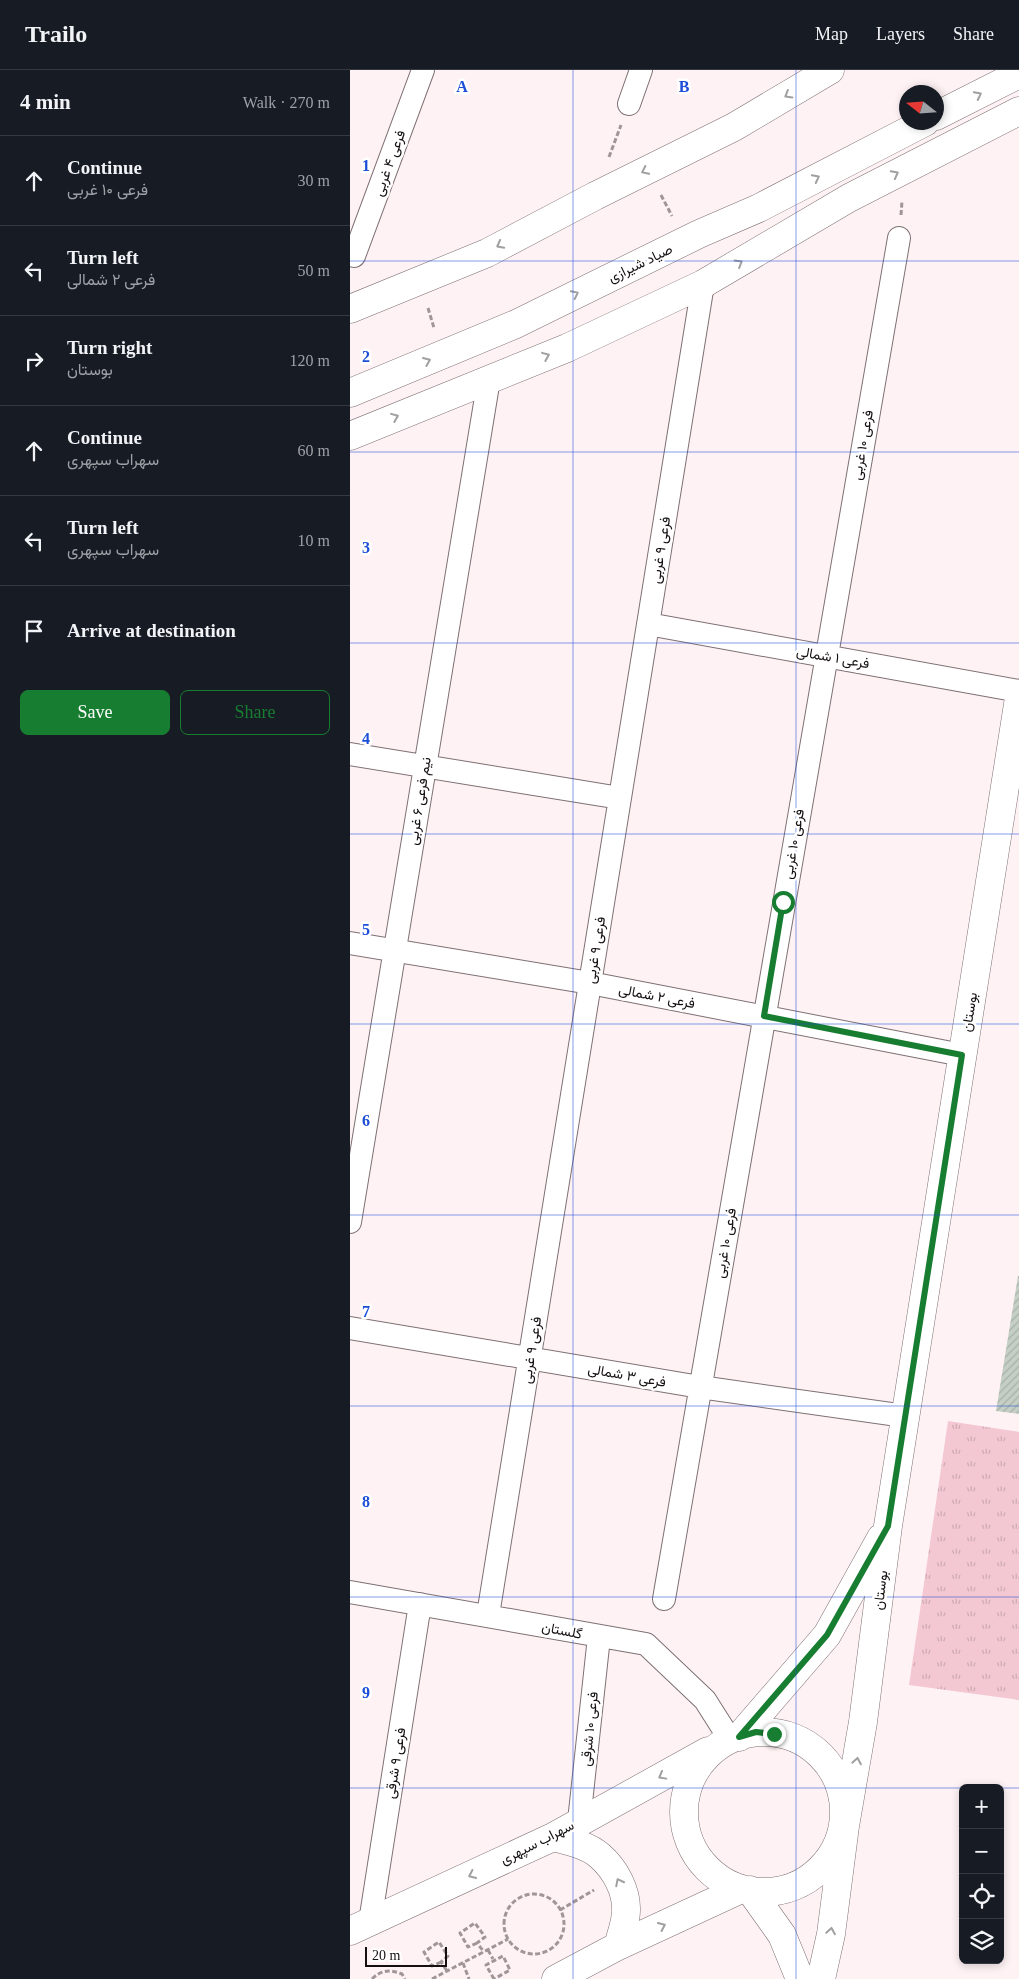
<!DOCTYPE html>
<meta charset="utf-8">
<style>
body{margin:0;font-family:"Times New Roman",Vazirmatn,serif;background:#20242c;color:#f1f3f6}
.controls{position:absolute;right:15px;bottom:15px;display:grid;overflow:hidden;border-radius:8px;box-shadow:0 2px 8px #0003}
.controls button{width:45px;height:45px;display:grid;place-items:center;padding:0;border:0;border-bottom:1px solid #363941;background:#171b24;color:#f1f3f6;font:25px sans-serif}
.compass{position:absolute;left:549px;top:15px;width:45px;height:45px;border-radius:50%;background:#171b24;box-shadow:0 2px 8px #0003;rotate:287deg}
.scale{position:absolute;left:15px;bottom:12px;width:82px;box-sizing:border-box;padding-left:5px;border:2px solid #140f10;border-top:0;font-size:14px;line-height:18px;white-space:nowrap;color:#140f10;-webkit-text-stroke:4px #fff;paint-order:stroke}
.stop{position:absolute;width:15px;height:15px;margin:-11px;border:4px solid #177d31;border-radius:50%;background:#fff}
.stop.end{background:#177d31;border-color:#fff;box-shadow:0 1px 5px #0008}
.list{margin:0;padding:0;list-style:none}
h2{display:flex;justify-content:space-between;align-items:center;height:65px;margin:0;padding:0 20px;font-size:21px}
h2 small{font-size:16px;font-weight:400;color:#9ea1a6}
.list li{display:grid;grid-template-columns:32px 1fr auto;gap:15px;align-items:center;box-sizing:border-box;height:90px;padding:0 20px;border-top:1px solid #363941}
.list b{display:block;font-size:19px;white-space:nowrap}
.list p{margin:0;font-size:16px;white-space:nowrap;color:#9ea1a6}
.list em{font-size:16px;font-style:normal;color:#9ea1a6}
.actions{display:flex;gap:10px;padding:15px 20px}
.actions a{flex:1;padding:11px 0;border:1px solid #177d31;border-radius:8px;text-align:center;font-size:18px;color:#177d31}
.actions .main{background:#177d31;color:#fff}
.icon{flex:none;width:28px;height:28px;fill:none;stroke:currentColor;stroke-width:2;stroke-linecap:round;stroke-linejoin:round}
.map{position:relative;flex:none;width:669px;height:1909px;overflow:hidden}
header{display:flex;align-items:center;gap:30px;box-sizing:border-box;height:70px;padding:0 25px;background:#171b24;border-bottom:1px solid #363941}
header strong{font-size:24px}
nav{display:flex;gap:28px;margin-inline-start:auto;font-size:18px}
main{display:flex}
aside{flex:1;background:#171b24}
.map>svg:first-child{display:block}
</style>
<header>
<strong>Trailo</strong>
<nav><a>Map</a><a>Layers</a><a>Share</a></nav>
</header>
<main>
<aside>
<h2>4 min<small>Walk · 270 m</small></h2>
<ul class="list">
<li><svg class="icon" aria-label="ahead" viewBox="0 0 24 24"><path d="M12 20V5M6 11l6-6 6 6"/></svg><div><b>Continue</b><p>فرعی ۱۰ غربی</p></div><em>30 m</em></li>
<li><svg class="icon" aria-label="left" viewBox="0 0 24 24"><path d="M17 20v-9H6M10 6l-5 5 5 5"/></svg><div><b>Turn left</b><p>فرعی ۲ شمالی</p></div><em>50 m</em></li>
<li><svg class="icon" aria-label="right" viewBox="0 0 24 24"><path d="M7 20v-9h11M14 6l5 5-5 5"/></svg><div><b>Turn right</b><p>بوستان</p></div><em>120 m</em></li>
<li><svg class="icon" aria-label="ahead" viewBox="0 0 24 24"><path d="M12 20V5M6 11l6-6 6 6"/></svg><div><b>Continue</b><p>سهراب سپهری</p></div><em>60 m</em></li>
<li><svg class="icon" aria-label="left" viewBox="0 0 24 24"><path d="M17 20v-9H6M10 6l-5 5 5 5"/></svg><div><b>Turn left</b><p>سهراب سپهری</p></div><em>10 m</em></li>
<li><svg class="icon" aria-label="arrive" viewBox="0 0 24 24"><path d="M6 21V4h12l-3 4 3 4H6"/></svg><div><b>Arrive at destination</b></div></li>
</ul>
<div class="actions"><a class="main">Save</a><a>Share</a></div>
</aside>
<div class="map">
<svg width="669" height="1909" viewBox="0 0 669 1909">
<defs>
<pattern id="park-tufts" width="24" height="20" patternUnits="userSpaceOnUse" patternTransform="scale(1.25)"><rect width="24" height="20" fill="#f3c8d2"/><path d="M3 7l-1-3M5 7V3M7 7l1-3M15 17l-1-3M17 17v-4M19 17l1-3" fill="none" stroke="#cfabb3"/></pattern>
<pattern id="building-hatch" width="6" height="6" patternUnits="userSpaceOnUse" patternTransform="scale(1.25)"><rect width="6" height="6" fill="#c5cfc5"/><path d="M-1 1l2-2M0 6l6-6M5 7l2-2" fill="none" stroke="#a8b1a8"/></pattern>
</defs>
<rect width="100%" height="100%" fill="#fff2f5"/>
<path fill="url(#park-tufts)" d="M598,1351L669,1362V1630L559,1615Z"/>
<path fill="url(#building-hatch)" d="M668,1206H669V1344L646,1341Z"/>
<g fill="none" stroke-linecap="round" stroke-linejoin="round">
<defs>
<path id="street" d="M279,34L291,0
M4,186L73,0
M298,554L669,621
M0,684L270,728
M0,873L240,913L612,985
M0,1152L139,309
M0,1258L350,1317L555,1346
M0,1522L296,1574L355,1630L381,1671
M314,1529L549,168
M138,1545L353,214
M229,1751L249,1567
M20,1852L70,1534"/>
<path id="secondary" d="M586,46L669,4
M0,239L137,183L245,126L384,57L480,0
M0,323L166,254L349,164L409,138L575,52
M0,366L217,278L353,214L499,128L669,41
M334 1742a80 80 0 1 1 160 0a80 80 0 1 1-160 0Z
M389,1667L477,1565L531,1468
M203,1767C218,1771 238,1775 250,1786C265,1799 277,1821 276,1841C276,1852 271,1865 268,1876
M400,1820L432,1865L450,1909
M0,1861L203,1767L358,1681
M206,1909L268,1876L391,1819
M471,1909L481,1864L495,1756L513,1652L538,1456L669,628"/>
</defs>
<use href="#street" stroke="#7e7073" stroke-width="24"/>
<use href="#secondary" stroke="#7e7073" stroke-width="29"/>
<path stroke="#a09698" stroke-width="3" stroke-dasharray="5 2.5" stroke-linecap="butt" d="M259,87L271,55
M311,125L322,146
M551,145L552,131
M78,238L84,258
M154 1854a30 30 0 1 1 60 0a30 30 0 1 1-60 0Z
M210,1840L244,1820
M127,1873L118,1877L110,1863L125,1853L135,1867L127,1873L134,1882
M138,1880L143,1889
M91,1892L82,1896L74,1882L89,1872L98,1886L91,1892L97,1901
M113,1893L119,1909
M22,1909C31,1900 40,1899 52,1904L55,1909
M82,1909L158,1869
M144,1909L136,1895L153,1886L160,1900L144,1909"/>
<use href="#street" stroke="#fff" stroke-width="22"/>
<use href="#secondary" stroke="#fff" stroke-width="28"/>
</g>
<defs><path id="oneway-chevron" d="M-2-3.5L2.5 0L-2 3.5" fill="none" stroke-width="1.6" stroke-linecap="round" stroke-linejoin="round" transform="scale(1.25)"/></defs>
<g stroke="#a19f9f">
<use href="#oneway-chevron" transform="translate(438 25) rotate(149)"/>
<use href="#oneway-chevron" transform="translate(628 25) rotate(-27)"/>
<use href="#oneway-chevron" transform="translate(295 101) rotate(154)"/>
<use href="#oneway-chevron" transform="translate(545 104) rotate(-28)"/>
<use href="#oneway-chevron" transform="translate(466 108) rotate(-27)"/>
<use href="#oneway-chevron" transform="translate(150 175) rotate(152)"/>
<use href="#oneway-chevron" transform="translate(389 193) rotate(-31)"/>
<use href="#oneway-chevron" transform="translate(225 224) rotate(-26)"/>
<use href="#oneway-chevron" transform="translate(196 286) rotate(-22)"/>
<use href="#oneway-chevron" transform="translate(77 291) rotate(-23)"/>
<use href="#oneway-chevron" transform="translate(45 347) rotate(-22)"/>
<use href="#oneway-chevron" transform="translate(507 1691) rotate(-80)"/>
<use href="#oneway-chevron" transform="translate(312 1706) rotate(151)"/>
<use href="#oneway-chevron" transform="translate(122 1805) rotate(155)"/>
<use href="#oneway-chevron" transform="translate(269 1812) rotate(-117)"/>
<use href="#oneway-chevron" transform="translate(312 1856) rotate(-25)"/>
<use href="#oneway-chevron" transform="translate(481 1861) rotate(-81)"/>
</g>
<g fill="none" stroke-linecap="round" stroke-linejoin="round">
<path stroke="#177d31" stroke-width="6" d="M424,1664L406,1662L389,1667L477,1565L538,1456L612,985L414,946L433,832"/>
</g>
<path fill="none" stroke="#1d4ed8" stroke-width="1" stroke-opacity="0.55" d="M223,0V1909M446,0V1909M0,191H669M0,382H669M0,573H669M0,764H669M0,954H669M0,1145H669M0,1336H669M0,1527H669M0,1718H613M650,1718H669"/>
<g text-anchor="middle" stroke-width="5" stroke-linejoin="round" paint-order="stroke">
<g font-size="14" fill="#140f10" stroke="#fff">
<text transform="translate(39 93) rotate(-70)" y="5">فرعی ۴ غربی</text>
<text transform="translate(290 193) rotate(-26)" y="5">صیاد شیرازی</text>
<text transform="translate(512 375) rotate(-80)" y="5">فرعی ۱۰ غربی</text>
<text transform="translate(310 480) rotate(-81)" y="5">فرعی ۹ غربی</text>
<text transform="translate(483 587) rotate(10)" y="5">فرعی ۱ شمالی</text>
<text transform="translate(69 731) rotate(-81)" y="5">نیم فرعی ۶ غربی</text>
<text transform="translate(443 774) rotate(-80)" y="5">فرعی ۱۰ غربی</text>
<text transform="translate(245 880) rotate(-81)" y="5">فرعی ۹ غربی</text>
<text transform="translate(307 926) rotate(11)" y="5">فرعی ۲ شمالی</text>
<text transform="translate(619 942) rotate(-81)" y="5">بوستان</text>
<text transform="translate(375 1173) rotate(-80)" y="5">فرعی ۱۰ غربی</text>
<text transform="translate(181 1280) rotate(-81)" y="5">فرعی ۹ غربی</text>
<text transform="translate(277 1305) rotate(10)" y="5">فرعی ۳ شمالی</text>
<text transform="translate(530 1520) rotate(-83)" y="5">بوستان</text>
<text transform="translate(212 1560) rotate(11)" y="5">گلستان</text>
<text transform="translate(239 1659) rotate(-84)" y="5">فرعی ۱۰ شرقی</text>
<text transform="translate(45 1693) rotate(-81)" y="5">فرعی ۹ شرقی</text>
<text transform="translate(187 1772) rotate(-27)" y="5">سهراب سپهری</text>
</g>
</g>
<g font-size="16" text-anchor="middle" font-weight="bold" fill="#1d4ed8" stroke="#fff" stroke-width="5" stroke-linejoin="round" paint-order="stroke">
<text x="112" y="22">A</text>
<text x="334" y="22">B</text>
<text x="16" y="101">1</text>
<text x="16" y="292">2</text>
<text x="16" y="483">3</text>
<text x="16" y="674">4</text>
<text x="16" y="865">5</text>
<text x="16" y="1056">6</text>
<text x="16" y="1247">7</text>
<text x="16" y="1437">8</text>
<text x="16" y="1628">9</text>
</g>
</svg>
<div class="controls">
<button>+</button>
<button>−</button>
<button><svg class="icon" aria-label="locate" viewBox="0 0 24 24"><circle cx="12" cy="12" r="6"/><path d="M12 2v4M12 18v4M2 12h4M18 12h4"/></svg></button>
<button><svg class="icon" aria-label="layers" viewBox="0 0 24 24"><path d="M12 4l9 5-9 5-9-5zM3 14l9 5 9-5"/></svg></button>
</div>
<svg class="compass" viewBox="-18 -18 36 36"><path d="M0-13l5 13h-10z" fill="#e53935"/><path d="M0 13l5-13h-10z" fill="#9ea1a6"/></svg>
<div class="scale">20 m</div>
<div class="stop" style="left:433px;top:832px"></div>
<div class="stop end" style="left:424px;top:1664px"></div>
</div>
</main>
